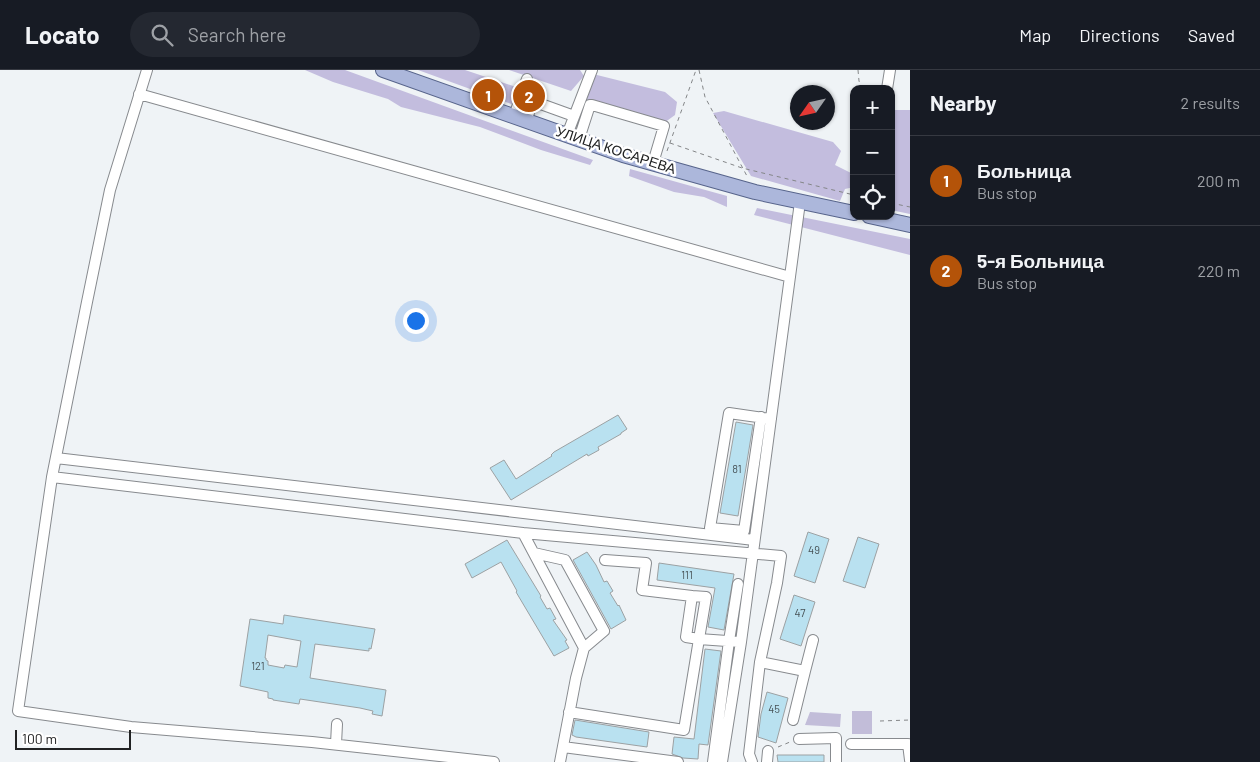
<!DOCTYPE html>
<meta charset="utf-8">
<style>
body{margin:0;font-family:Barlow,sans-serif;background:#242831;color:#f1f3f6}
.controls{position:absolute;right:15px;top:15px;display:grid;overflow:hidden;border-radius:10px;box-shadow:0 1px 4px #0004}
.controls button{width:45px;height:45px;display:grid;place-items:center;padding:0;border:0;border-bottom:1px solid #363941;background:#171b24;color:#f1f3f6;font:25px sans-serif}
.compass{position:absolute;left:790px;top:15px;width:45px;height:45px;border-radius:50%;background:#171b24;box-shadow:0 1px 4px #0004;rotate:236deg}
.scale{position:absolute;left:15px;bottom:12px;width:116px;box-sizing:border-box;padding-left:5px;border:2px solid #212223;border-top:0;font-size:14px;line-height:18px;white-space:nowrap;color:#212223;-webkit-text-stroke:4px #fff;paint-order:stroke}
.you{position:absolute;left:415px;top:250px;width:18px;height:18px;margin:-12px;border:4px solid #fff;border-radius:50%;background:#1a73e8;box-shadow:0 0 0 8px #1a73e833}
.badge{display:grid;place-items:center;width:32px;height:32px;border-radius:50%;background:#b45309;color:#fff;font-size:16px;font-weight:700}
.pin{position:absolute;translate:-50% -50%;border:2px solid #fff;box-shadow:0 1px 5px #0006}
.list{margin:0;padding:0;list-style:none}
h2{display:flex;justify-content:space-between;align-items:center;height:65px;margin:0;padding:0 20px;font-size:21px}
h2 small{font-size:16px;font-weight:400;color:#9ea1a6}
.list li{display:grid;grid-template-columns:32px 1fr auto;gap:15px;align-items:center;box-sizing:border-box;height:90px;padding:0 20px;border-top:1px solid #363941}
.list b{display:block;font-size:19px;white-space:nowrap}
.list p{margin:0;font-size:16px;white-space:nowrap;color:#9ea1a6}
.list em{font-size:16px;font-style:normal;color:#9ea1a6}
.icon{flex:none;width:28px;height:28px;fill:none;stroke:currentColor;stroke-width:2;stroke-linecap:round;stroke-linejoin:round}
.map{position:relative;flex:none;width:910px;height:692px;overflow:hidden}
header{display:flex;align-items:center;gap:30px;box-sizing:border-box;height:70px;padding:0 25px;background:#171b24;border-bottom:1px solid #363941}
header strong{font-size:24px}
nav{display:flex;gap:28px;margin-inline-start:auto;font-size:18px}
.search{width:350px;height:45px;background:#242831;display:flex;align-items:center;gap:12px;box-sizing:border-box;padding:0 18px;border-radius:28px;color:#9ea1a6;font-size:19px}
main{display:flex}
aside{flex:1;background:#171b24}
.map>svg:first-child{display:block}
</style>
<header>
<strong>Locato</strong>
<div class="search"><svg class="icon" aria-label="search" viewBox="0 0 24 24"><circle cx="10" cy="10" r="6"/><path d="M15 15l6 6"/></svg>Search here</div>
<nav><a>Map</a><a>Directions</a><a>Saved</a></nav>
</header>
<main>
<div class="map">
<svg width="910" height="692" viewBox="0 0 910 692">
<rect width="100%" height="100%" fill="#eff3f6"/>
<path fill="#c2bdd9" d="M852,641H872V664H852Z
M810,642L841,644L840,657L805,655Z"/>
<path fill="#c3bdde" d="M305,0H345L593,90L590,95L541,80L480,57L401,37L388,29L333,12Z
M418,0H465L537,24L540,37L536,43Z
M509,0H580L584,6L571,21Z
M593,4L665,22L677,32L675,45L657,58L583,36Z
M891,40H910V144L891,140Z
M724,41L833,72L841,81L835,95L853,104L854,117L845,119L840,131L751,106L713,43Z
M630,99L727,126V137L704,127L674,122L629,106Z
M757,138L910,169V185L754,145Z"/>
<path fill="#b9e1f0" stroke="#9ca1a3" fill-rule="evenodd" d="M618,345L627,359L621,363V364L598,377L599,380L588,386L587,384L511,430L490,398L504,390L516,409L552,386L551,385L554,382Z
M736,352L753,355L738,446L720,443Z
M808,462L829,469L815,513L794,506Z
M858,467L879,474L865,518L843,511Z
M507,470L541,526L540,527L547,539L550,538L556,549L553,550L567,570L565,571L569,578L554,586L516,522L517,521L501,492L472,508L465,494Z
M587,482L596,495L604,512L607,511L613,521L610,523L618,536L619,535L626,550L611,559L573,490Z
M659,493L734,504L724,560L708,557L715,518L657,510Z
M794,525L815,532L801,576L780,569Z
M284,545L375,559L371,579L369,578V581L315,574L310,608L386,620L382,646L372,644L373,641L360,638L300,629L299,634L273,630V629L268,628V622L240,616L250,549L283,554ZM268,565L301,571L297,597L285,595L284,598L268,595V591L266,590V588H265Z
M705,579L721,581L708,675L699,674L698,689L683,688L672,684L674,667L694,669Z
M767,622L788,628L776,673L758,667L761,644Z
M575,650L649,662L647,677L576,667L572,665Z
M777,685H824V692H778Z"/>
<g fill="none" stroke-linecap="round" stroke-linejoin="round">
<defs>
<path id="minor" d="M147,0L110,120L87,232L52,407L18,641L131,657L312,672L494,692
M887,19L890,0
M139,24L790,207
M514,46L527,9
M526,51L531,37L538,33L574,46
M567,65L592,0
M579,69L590,35H592L664,56L653,93
M761,347L744,461L710,458L729,343L771,349
M56,388L754,470
M52,407L523,463
M534,483L565,490L604,561L584,578L576,608L560,692
M605,490L646,493L642,520L692,526L686,567L699,569L706,527L692,526
M584,578L523,463L781,486L777,513L760,592L749,684L752,692
M760,592L805,601L793,650
M805,601L813,570
M569,642L684,660L699,569L741,572
M799,669L836,668V692
M336,674L337,654
M851,674H908L910,690
M563,677L678,692
M713,692L729,571L738,514
M722,692L741,572L800,132
M767,692L768,681"/>
<path id="major" d="M383,0L623,85L755,122L854,143
M869,146L910,155"/>
</defs>
<use href="#minor" stroke="#878a8e" stroke-width="12"/>
<use href="#major" stroke="#57648b" stroke-width="16"/>
<path stroke="#848688" stroke-width="1" stroke-dasharray="4 4" stroke-linecap="butt" d="M699,0L705,27L748,108
M858,0L859,11L862,19
M670,73L742,98L854,125
M667,81L696,0
M891,133L910,137
M880,651L910,650
M778,677L790,672"/>
<use href="#minor" stroke="#fff" stroke-width="10"/>
<use href="#major" stroke="#acb7db" stroke-width="14"/>
</g>
<g text-anchor="middle" stroke-width="5" stroke-linejoin="round" paint-order="stroke">
<g font-size="11" fill="#475256">
<text x="737" y="403">81</text>
<text x="814" y="484">49</text>
<text x="687" y="509">111</text>
<text x="800" y="547">47</text>
<text x="258" y="600">121</text>
<text x="774" y="643">45</text>
</g>
<g font-size="14" fill="#212223" stroke="#fff">
<text transform="translate(616 80) rotate(18)" y="5">УЛИЦА КОСАРЕВА</text>
</g>
</g>
</svg>
<div class="controls">
<button>+</button>
<button>−</button>
<button><svg class="icon" aria-label="locate" viewBox="0 0 24 24"><circle cx="12" cy="12" r="6"/><path d="M12 2v4M12 18v4M2 12h4M18 12h4"/></svg></button>
</div>
<svg class="compass" viewBox="-18 -18 36 36"><path d="M0-13l5 13h-10z" fill="#e53935"/><path d="M0 13l5-13h-10z" fill="#9ea1a6"/></svg>
<div class="scale">100 m</div>
<div class="you"></div>
<div class="pin badge" style="left:488px;top:25px">1</div>
<div class="pin badge" style="left:529px;top:26px">2</div>
</div>
<aside>
<h2>Nearby<small>2 results</small></h2>
<ul class="list">
<li><span class="badge">1</span><div><b>Больница</b><p>Bus stop</p></div><em>200 m</em></li>
<li><span class="badge">2</span><div><b>5-я Больница</b><p>Bus stop</p></div><em>220 m</em></li>
</ul>
</aside>
</main>
